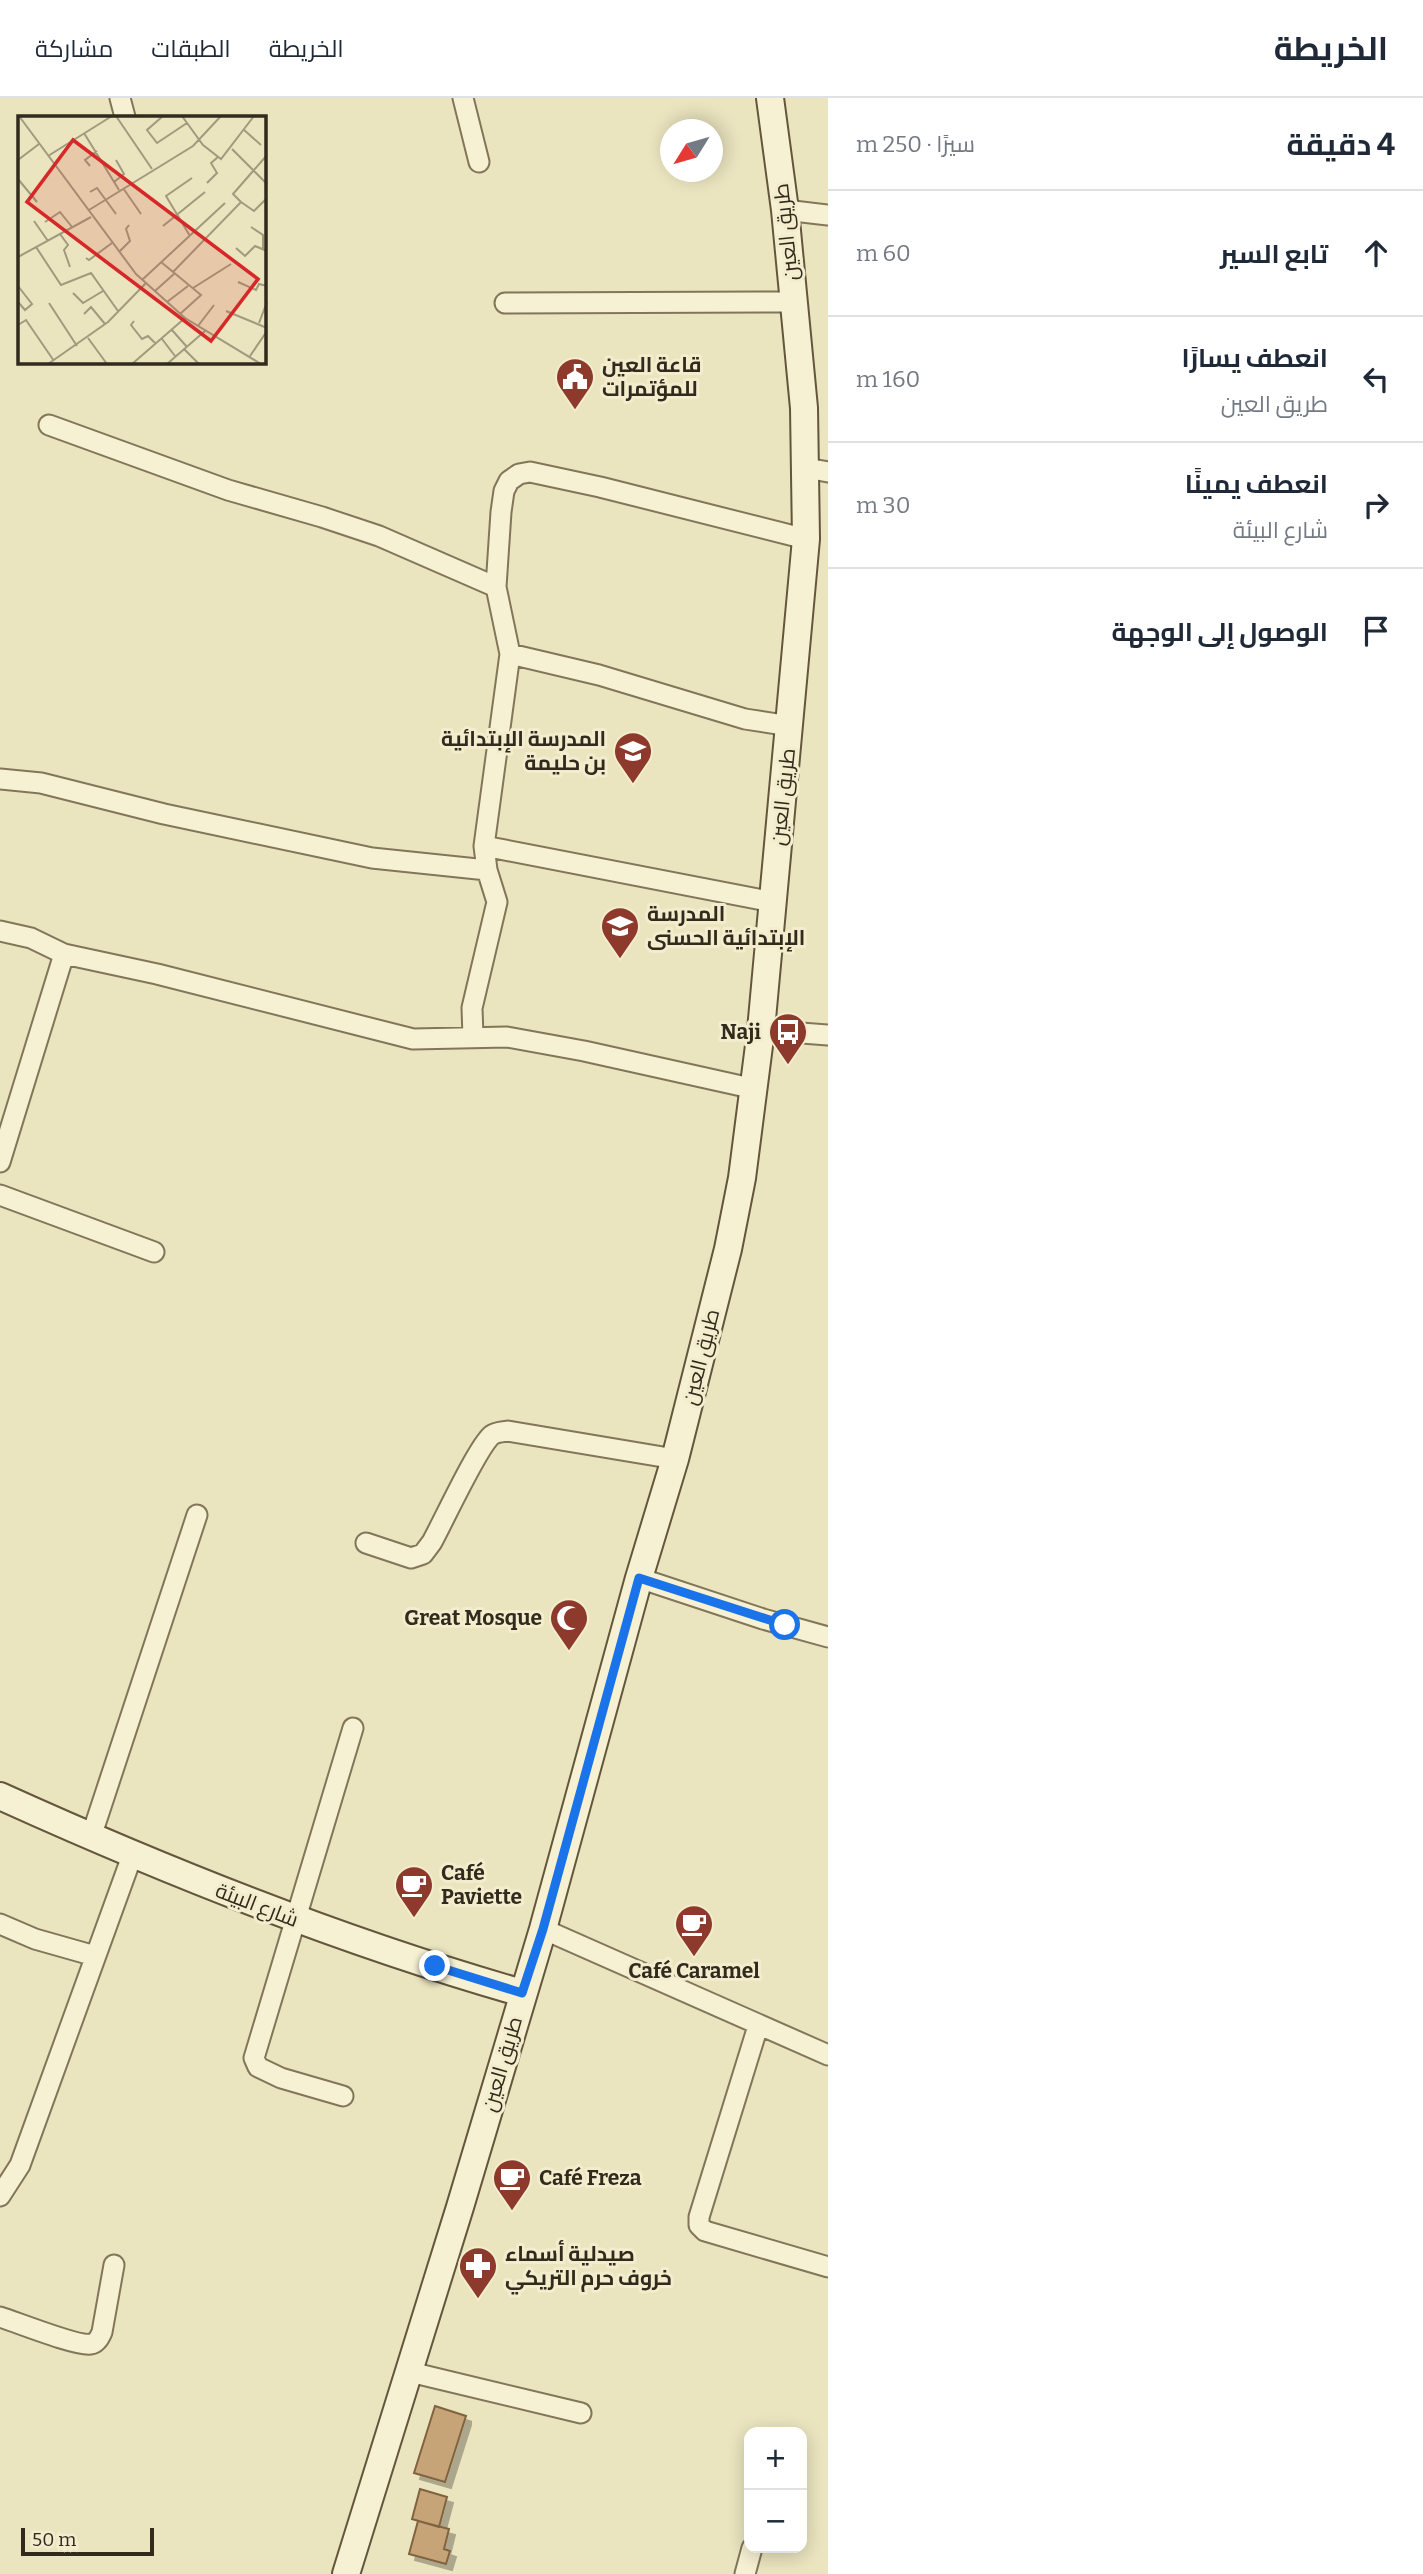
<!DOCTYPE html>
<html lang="ar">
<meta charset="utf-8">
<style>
body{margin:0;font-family:Bitter,Cairo,serif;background:#f6f6f7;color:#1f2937;direction:rtl}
.controls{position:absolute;right:21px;bottom:21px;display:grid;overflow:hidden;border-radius:14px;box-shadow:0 4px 18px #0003}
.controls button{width:63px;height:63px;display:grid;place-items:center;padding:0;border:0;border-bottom:2px solid #e0e1e3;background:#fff;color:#1f2937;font:35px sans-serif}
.compass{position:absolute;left:660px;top:21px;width:63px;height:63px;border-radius:50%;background:#fff;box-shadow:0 4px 18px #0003;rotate:233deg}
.scale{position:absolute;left:21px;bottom:18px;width:133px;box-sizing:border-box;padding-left:7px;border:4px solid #322a1c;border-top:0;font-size:19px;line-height:24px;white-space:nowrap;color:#322a1c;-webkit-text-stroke:5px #f3edce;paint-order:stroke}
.stop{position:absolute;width:21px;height:21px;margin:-16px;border:5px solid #1a73e8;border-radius:50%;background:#fff}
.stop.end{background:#1a73e8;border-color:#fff;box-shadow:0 2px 7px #0008}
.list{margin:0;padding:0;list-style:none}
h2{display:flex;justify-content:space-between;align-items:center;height:91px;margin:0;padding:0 28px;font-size:30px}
h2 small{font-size:23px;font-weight:400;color:#747a83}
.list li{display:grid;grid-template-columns:46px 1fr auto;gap:21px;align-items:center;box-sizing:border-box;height:126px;padding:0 28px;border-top:2px solid #e0e1e3}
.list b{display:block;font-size:26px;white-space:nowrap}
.list p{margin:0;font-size:23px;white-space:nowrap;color:#747a83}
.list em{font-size:23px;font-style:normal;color:#747a83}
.icon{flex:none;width:38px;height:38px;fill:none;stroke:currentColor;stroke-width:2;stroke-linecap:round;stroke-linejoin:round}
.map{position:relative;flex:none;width:828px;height:2476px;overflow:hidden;direction:ltr}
header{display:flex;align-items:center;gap:42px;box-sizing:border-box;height:98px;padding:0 35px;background:#fff;border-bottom:2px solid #e0e1e3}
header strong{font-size:33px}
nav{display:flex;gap:38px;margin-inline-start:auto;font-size:24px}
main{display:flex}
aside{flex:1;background:#fff}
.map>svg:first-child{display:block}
</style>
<header>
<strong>الخريطة</strong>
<nav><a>الخريطة</a><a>الطبقات</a><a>مشاركة</a></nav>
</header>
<main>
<aside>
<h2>4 دقيقة<small>سيرًا · 250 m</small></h2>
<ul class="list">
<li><svg class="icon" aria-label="ahead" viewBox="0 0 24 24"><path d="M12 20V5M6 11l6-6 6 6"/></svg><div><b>تابع السير</b></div><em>60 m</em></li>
<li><svg class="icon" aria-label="left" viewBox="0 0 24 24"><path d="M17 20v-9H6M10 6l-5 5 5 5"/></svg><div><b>انعطف يسارًا</b><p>طريق العين</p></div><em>160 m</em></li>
<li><svg class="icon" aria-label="right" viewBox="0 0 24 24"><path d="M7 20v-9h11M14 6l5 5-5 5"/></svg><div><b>انعطف يمينًا</b><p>شارع البيئة</p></div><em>30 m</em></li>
<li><svg class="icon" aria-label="arrive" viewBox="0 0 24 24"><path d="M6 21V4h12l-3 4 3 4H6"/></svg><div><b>الوصول إلى الوجهة</b></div></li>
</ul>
</aside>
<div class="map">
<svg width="828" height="2476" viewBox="0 0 828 2476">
<defs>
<filter id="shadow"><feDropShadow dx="6" dy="6" stdDeviation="0" flood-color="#0004"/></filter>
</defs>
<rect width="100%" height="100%" fill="#eae4bf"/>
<path fill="#c7a477" stroke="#806340" stroke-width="2" filter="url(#shadow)" d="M435,2308L466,2318L445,2384L414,2375Z
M420,2391L447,2399L439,2429L412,2421Z
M418,2423L449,2431L444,2451L450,2453L446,2466L409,2456Z"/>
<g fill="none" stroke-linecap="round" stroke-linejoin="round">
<defs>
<path id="street" d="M120,0L125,19
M463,0L479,64
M785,112L828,117
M505,205L794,204
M49,327L228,392L322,419L379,438L496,489
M806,370L828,374
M510,556L599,577L745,621L790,628
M0,681L41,685L164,716L372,760L487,772
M484,748L773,804
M0,833L31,840L64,856L157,876L413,941L507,939L584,953L755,991
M761,932L828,937
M473,938L472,910L497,804L487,772L484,748L510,556L496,489L501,414L504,393L509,383L519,376L530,374L600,389L806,441
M0,1064L64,856
M0,1097L154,1154
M366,1445L411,1460L423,1456L432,1444C443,1424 478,1348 492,1337C496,1334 503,1334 508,1333L675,1361
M639,1480L763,1521L828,1539
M91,1739L197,1417
M0,1826L35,1841L95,1858
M543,1831L828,1957
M758,1928L699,2119V2127L705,2133L828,2169
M343,1998L281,1980L258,1969L254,1960L353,1630
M0,2098L20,2067L132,1758
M0,2219C16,2224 78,2249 91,2246C97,2245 100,2239 102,2234L114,2167
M410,2274L581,2315
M745,2476L752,2450"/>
<path id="secondary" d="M0,1698C170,1775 343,1844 522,1895
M346,2476L460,2109L543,1831L639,1480L675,1361L728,1151L742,1080L761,932L806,441L804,310L785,112L770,0"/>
</defs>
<use href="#street" stroke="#827559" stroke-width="23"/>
<use href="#secondary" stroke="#64563c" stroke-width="30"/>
<use href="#street" stroke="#f6f1d2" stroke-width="19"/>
<use href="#secondary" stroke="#f6f1d2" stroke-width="26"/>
</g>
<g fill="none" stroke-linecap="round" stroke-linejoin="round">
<path stroke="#1a73e8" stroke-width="9" d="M435,1868L522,1895L543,1831L639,1480L785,1527"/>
</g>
<defs>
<symbol id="civic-pin" viewBox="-11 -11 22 30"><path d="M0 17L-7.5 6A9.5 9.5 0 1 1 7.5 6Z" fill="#8d3a2c" stroke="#f3edce"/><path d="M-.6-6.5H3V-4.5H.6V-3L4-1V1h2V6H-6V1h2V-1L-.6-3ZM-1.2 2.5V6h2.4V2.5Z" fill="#fff"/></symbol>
<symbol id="school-pin" viewBox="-11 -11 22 30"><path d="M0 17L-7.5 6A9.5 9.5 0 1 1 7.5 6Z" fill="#8d3a2c" stroke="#f3edce"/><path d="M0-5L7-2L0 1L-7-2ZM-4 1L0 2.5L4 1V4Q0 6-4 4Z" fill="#fff"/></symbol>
<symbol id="bus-pin" viewBox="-11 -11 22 30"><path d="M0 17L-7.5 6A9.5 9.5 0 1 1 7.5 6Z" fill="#8d3a2c" stroke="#f3edce"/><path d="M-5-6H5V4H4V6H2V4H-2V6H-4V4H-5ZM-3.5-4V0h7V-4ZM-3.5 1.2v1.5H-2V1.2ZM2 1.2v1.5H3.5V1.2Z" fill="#fff"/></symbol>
<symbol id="mosque-pin" viewBox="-11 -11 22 30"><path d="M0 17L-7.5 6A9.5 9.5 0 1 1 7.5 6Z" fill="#8d3a2c" stroke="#f3edce"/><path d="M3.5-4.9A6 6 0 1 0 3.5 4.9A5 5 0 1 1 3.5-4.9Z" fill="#fff"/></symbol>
<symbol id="cafe-pin" viewBox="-11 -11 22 30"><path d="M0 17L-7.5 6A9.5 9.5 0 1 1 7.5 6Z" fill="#8d3a2c" stroke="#f3edce"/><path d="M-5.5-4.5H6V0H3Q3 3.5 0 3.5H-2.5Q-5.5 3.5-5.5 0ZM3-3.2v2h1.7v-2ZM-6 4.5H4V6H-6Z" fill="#fff"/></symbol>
<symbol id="pharmacy-pin" viewBox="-11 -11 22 30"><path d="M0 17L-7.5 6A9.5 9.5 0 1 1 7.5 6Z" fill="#8d3a2c" stroke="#f3edce"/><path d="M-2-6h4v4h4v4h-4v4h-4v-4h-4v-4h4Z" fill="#fff"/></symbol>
</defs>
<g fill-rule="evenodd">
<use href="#civic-pin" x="553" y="257" width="44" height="60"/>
<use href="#school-pin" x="611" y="631" width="44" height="60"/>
<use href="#school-pin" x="598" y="806" width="44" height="60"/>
<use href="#bus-pin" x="766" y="912" width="44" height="60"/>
<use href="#mosque-pin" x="547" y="1498" width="44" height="60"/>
<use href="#cafe-pin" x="392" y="1765" width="44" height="60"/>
<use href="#cafe-pin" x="672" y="1804" width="44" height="60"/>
<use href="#cafe-pin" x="490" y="2058" width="44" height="60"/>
<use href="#pharmacy-pin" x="456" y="2146" width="44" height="60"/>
</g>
<g text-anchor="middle" stroke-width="6" stroke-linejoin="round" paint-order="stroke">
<g font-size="21" fill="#322a1c" stroke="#f3edce">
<text transform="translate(786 134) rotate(-96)" y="7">طريق العين</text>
<text transform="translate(783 699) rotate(-84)" y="7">طريق العين</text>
<text transform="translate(701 1259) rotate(-76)" y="7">طريق العين</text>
<text transform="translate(257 1807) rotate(21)" y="7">شارع البيئة</text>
<text transform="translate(502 1966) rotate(-74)" y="7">طريق العين</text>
</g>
<g font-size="21" font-weight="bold" fill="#322a1c" stroke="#f3edce" text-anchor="start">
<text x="602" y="274">قاعة العين<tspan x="602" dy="24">للمؤتمرات</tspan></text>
<text x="606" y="648" text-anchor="end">المدرسة الإبتدائية<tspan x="606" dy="24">بن حليمة</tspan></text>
<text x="647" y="823">المدرسة<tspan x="647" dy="24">الإبتدائية الحسنى</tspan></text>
<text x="761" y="941" text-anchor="end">Naji</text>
<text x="542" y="1527" text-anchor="end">Great Mosque</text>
<text x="441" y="1782">Café<tspan x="441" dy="24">Paviette</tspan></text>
<text x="694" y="1880" text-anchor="middle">Café Caramel</text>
<text x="539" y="2087">Café Freza</text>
<text x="505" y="2163">صيدلية أسماء<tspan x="505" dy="24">خروف حرم التريكي</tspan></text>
</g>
</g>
<g transform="translate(18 18)">
<rect width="248" height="248" fill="#eae4bf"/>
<path fill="none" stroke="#a09a7e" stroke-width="2" d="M1,0L118,158L167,202L243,248M98,0L134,53M145,0L129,14L139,27L169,7M164,0L185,29L203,43L236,0M225,13L243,29M66,17L101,74M214,33L249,68M30,40L94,0M0,44L21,28M72,50L67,44L79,35M0,63L19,86M96,66L106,58L98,44M189,67L199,57L193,47L200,41M105,72L123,98M72,76L79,72L98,98M223,86L215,78L249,39M71,94L175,30L203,0M16,105L30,125M27,106L42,96L54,111M145,110L187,76M233,111L245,119V133M42,118L50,129L46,134L52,151M172,120L148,80L174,62M18,131L43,169L73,157L100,195M218,132L227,140L237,130L249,135M101,136L112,125L108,113L111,109M0,141L73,101M68,142L71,144L94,127M143,146L183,179L162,198M155,156L223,86L236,95L249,82M124,164L207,87M220,166L238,174L241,168L249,170M0,170L14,188L7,194L0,186M175,172L213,148M137,175L157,157M55,177L65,187L85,175M149,186L170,170M31,187L59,230M208,195L249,212M66,198L73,191L87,208M116,205L113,209L124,223L130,220L138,228M241,207L249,186M0,209L8,204L36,245M180,210L196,189M154,214L169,231M70,222L89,248M144,223L157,240M166,233L181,248M232,240L249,215M30,248L90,206L128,167M114,248L167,202M149,248L187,215"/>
<path fill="#d62828" fill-opacity="0.15" stroke="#d62828" stroke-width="3.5" d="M55,24L240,163L193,225L9,86Z"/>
<rect width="248" height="248" fill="none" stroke="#322a1c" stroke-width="3.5"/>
</g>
</svg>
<div class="controls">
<button>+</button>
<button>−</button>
</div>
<svg class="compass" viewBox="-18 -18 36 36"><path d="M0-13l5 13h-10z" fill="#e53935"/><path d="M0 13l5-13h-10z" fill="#747a83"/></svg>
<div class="scale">50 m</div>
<div class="stop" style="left:785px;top:1527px"></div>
<div class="stop end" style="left:435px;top:1868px"></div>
</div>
</main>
